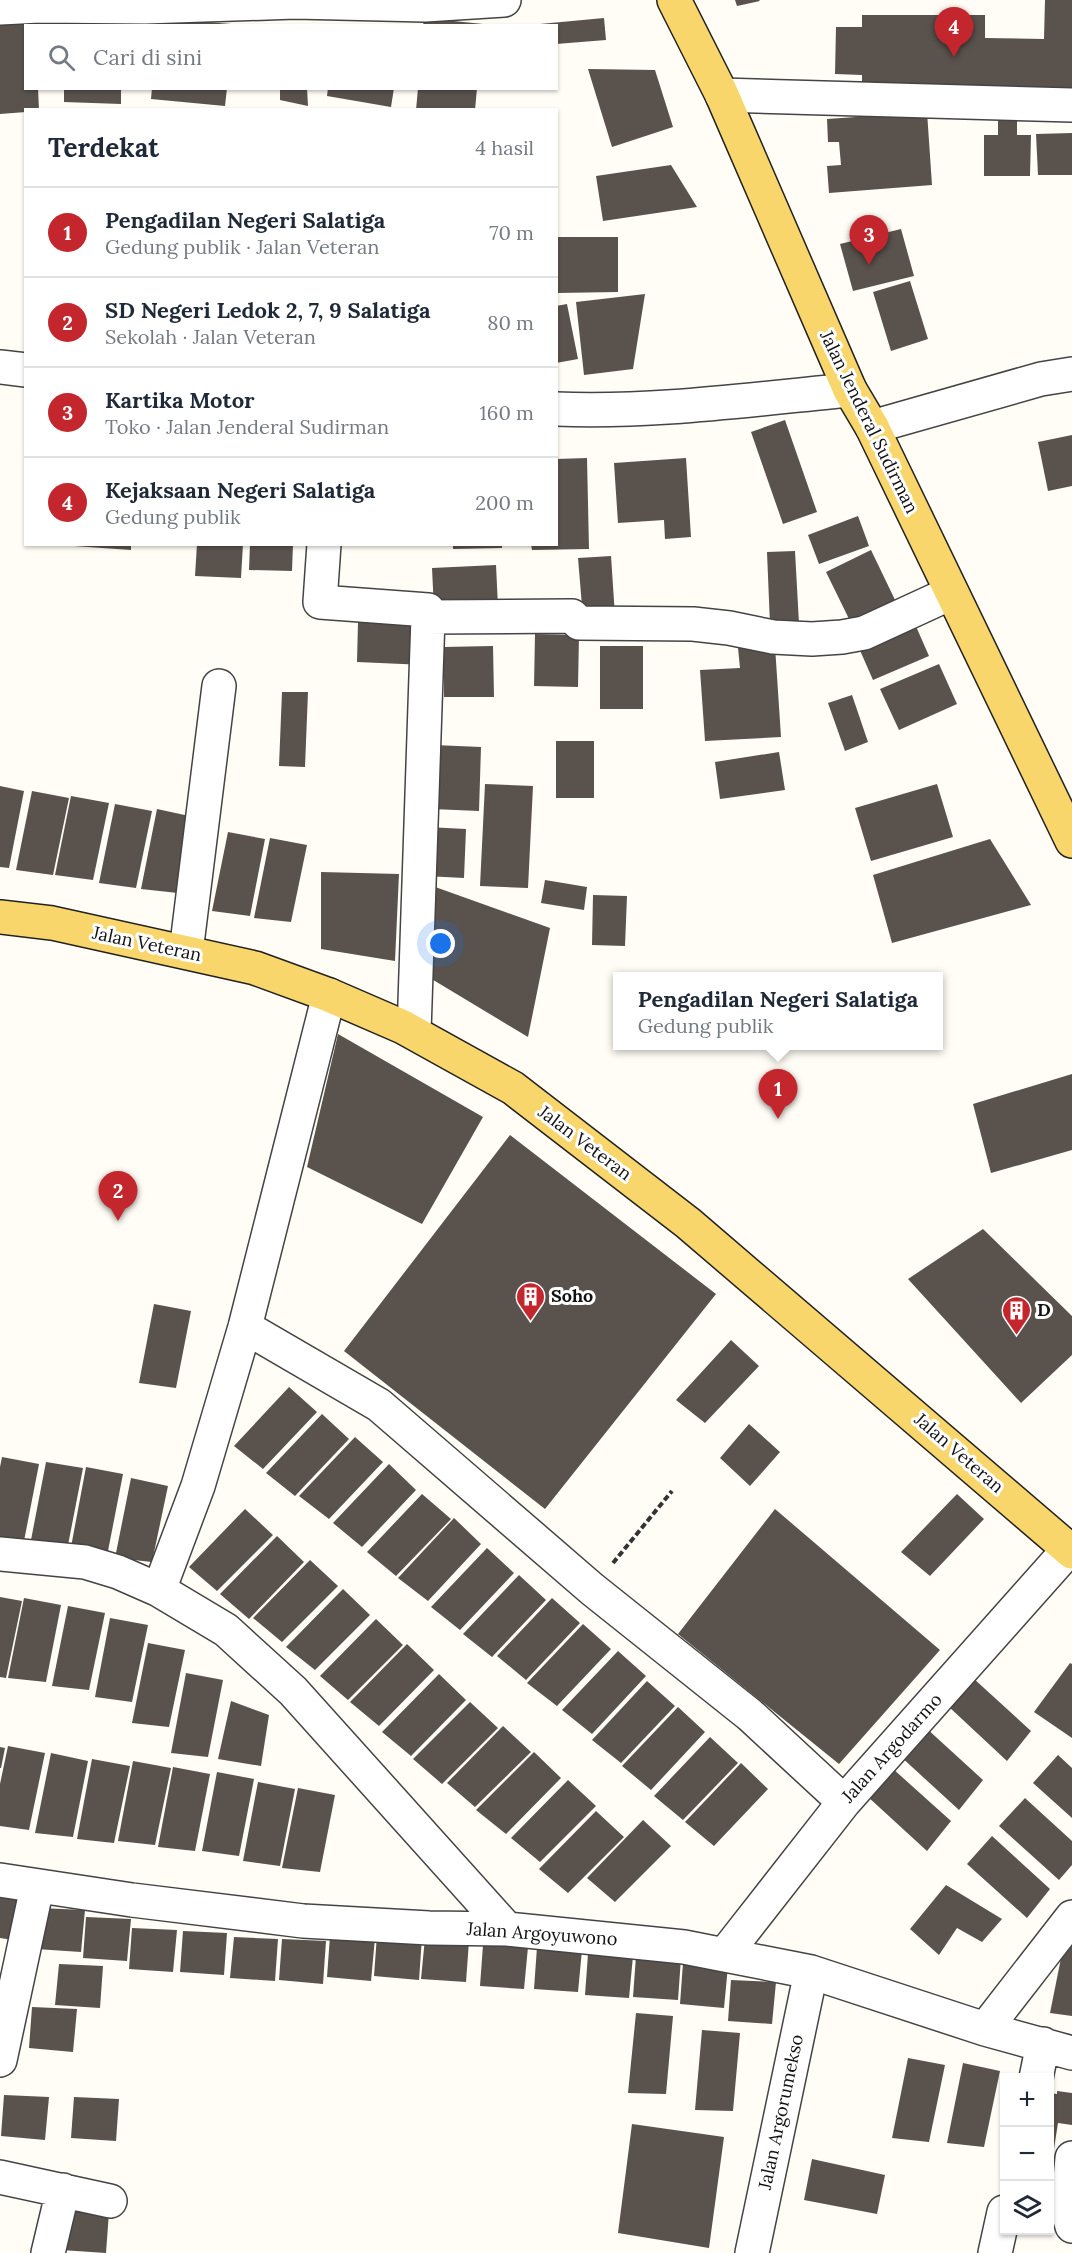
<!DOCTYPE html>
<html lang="id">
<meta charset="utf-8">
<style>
body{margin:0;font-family:Lora,serif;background:#f2f2f3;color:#1f2937}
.controls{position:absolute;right:18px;bottom:18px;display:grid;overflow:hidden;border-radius:0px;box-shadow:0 2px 4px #0004}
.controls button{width:54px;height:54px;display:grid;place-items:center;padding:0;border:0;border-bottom:2px solid #e0e1e3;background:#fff;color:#1f2937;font:30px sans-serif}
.you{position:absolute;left:441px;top:944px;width:21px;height:21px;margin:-15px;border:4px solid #fff;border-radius:50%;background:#1a73e8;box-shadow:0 0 0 9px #1a73e833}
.badge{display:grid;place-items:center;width:39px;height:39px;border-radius:50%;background:#c4262e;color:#fff;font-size:20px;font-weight:700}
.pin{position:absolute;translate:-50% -50px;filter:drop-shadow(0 2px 3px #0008)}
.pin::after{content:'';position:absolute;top:32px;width:21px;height:18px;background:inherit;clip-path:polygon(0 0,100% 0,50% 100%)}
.popup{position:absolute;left:613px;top:972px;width:330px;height:78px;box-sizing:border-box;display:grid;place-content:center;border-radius:0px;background:#fff;filter:drop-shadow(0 2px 4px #0005);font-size:20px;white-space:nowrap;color:#747a83}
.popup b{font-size:22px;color:#1f2937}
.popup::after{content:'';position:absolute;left:50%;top:100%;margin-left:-12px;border:12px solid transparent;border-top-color:#fff}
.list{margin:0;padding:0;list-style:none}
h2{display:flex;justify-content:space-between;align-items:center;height:78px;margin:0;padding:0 24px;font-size:26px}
h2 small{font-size:20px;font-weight:400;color:#747a83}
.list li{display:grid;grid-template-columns:39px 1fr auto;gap:18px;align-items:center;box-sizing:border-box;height:90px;padding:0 24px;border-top:2px solid #e0e1e3}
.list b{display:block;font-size:22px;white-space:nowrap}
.list p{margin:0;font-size:20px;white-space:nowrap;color:#747a83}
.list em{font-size:20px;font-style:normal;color:#747a83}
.icon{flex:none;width:33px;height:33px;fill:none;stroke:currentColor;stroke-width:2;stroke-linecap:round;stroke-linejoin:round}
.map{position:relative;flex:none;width:1072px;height:2253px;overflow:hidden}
.search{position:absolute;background:#fff;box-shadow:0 2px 4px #0004;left:24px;top:24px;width:534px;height:66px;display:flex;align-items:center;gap:15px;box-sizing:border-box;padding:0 21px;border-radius:0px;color:#747a83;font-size:22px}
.panel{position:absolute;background:#fff;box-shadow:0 2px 4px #0004;left:24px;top:108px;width:534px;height:438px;border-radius:0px}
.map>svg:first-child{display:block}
</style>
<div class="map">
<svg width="1072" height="2253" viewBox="0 0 1072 2253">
<rect width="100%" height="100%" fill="#fffdf5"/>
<path fill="#5a524d" d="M735,0H759L760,1L737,6Z
M1045,0H1072V89L862,87V75L835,74L836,27H862V15H985V38L1044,39Z
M32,17V26H26V88H38L39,110H26V112L0,114V20Z
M158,18L231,24V26H158Z
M424,18L483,24V26H423Z
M604,18L606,40L556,44V26H540V24Z
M68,20L124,22V26H67Z
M588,69L655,70L673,127L612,147Z
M64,88H121V104L64,102Z
M152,88H227L225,106L151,99Z
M280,88H307L308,106L280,100Z
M328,88H394L391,107L327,96Z
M418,88H477L475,110H416Z
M927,112L932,185L829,193L827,166L841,165L839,142H828L827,119Z
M998,117L1017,118V135H1031L1030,176H984V135H998Z
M1072,133V175H1038L1036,134Z
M671,165L697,207L603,221L596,176Z
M901,229L914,276L853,291L840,244Z
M556,237H618V292L556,293Z
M910,281L928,339L891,351L873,292Z
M645,294L633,369L584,375L576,302Z
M567,304L578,359L556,363V306Z
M785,420L817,512L783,524L751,432Z
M1072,435V486L1048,491L1038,442Z
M587,458L589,549L532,550L531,544H556V459Z
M686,458L691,537L665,539L664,520L618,523L614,463Z
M858,516L869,546L819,564L808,535Z
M74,544H131V550L74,546Z
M197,544H243L241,578L195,576Z
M250,544H293L292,571L249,570Z
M453,544H502V548L453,549Z
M871,550L897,604L852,625L826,572Z
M795,551L799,624L770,625L767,552Z
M611,556L615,616L583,618L578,558Z
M496,565L498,607L434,610L432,568Z
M911,615L929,656L873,680L855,639Z
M358,622L426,625L425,665L357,662Z
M535,634L579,635L578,687L534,686Z
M493,646L494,697H444V647Z
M600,646H643V709H600Z
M775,646L781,737L705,741L700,670L740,668L738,648Z
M939,664L957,704L899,730L880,689Z
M282,692H308L305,767L279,766Z
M852,695L868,742L845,751L828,703Z
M556,741H594V798H556Z
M434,745L481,747L479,811L432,809Z
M779,752L785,790L720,799L715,762Z
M485,784L533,786L528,888L480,886Z
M937,784L953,837L871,861L855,808Z
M0,786L24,791L9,868L0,867Z
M32,791L69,798L53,875L16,870Z
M71,796L109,803L93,880L55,875Z
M115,804L152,811L136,888L99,883Z
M157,809L194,817L178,893L141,889Z
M427,827L466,829L464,878L425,876Z
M228,832L265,839L250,916L212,911Z
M270,838L307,845L291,922L254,918Z
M990,839L1031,905L892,943L873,875Z
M321,872L399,874L395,961L321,949Z
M545,880L587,887L584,910L541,903Z
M424,883L550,928L528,1037L420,972Z
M593,895L627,896L625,946L592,945Z
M338,1034L483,1117L422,1224L307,1167Z
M1072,1074V1150L991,1173L973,1104Z
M510,1135L716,1294L545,1509L344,1351Z
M983,1229L1072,1316V1355L1021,1403L908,1279Z
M154,1304L191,1311L176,1388L139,1383Z
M731,1340L759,1366L705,1423L676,1400Z
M289,1387L317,1412L263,1469L234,1446Z
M322,1414L349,1439L295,1496L266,1473Z
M749,1424L780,1452L750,1486L720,1458Z
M355,1437L383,1462L329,1519L299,1496Z
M2,1457L39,1464L24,1541L0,1538V1467Z
M46,1462L83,1468L68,1545L31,1540Z
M389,1464L416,1490L362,1547L333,1523Z
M86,1467L123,1474L108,1551L71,1547Z
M131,1478L168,1486L152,1562L115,1558Z
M422,1494L451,1519L396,1576L367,1552Z
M957,1494L984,1519L930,1576L901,1552Z
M245,1509L273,1535L217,1591L189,1567Z
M775,1509L940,1650L839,1764L678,1634Z
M454,1518L481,1544L428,1601L398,1578Z
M277,1536L304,1562L249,1619L220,1594Z
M487,1548L514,1573L460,1630L431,1607Z
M310,1560L338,1586L282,1642L253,1618Z
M519,1575L546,1600L492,1657L463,1634Z
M343,1589L370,1615L315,1670L286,1647Z
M0,1597L22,1601L6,1678L0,1677Z
M24,1598L61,1605L46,1682L8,1678Z
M552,1598L580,1623L526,1680L497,1656Z
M68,1606L105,1613L89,1690L52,1686Z
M110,1618L148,1625L132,1702L95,1697Z
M376,1619L403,1645L348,1700L320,1676Z
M583,1624L611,1649L557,1706L527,1683Z
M148,1643L185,1650L169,1727L132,1723Z
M407,1644L434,1670L379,1726L350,1702Z
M618,1651L646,1676L592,1734L562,1710Z
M1070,1663L1072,1664V1738L1034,1712Z
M186,1673L223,1680L208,1757L171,1753Z
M439,1674L466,1700L411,1756L382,1732Z
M973,1678L1031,1731L1007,1761L948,1706Z
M647,1681L675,1706L621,1763L592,1740Z
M231,1701L269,1715L261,1766L218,1759Z
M470,1702L498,1728L442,1784L413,1759Z
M678,1707L705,1732L651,1790L622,1766Z
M503,1726L531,1752L475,1807L447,1783Z
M925,1727L983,1780L959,1810L899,1755Z
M710,1737L738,1763L683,1820L654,1796Z
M8,1746L45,1753L29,1830L0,1826V1784Z
M0,1747L5,1748L1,1768H0Z
M534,1752L561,1778L506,1834L476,1810Z
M51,1753L88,1761L73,1837L35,1833Z
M1058,1755L1072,1768V1818L1033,1783Z
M92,1759L130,1766L114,1843L77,1839Z
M133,1761L171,1768L155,1845L118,1841Z
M741,1763L768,1789L714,1846L685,1822Z
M173,1767L210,1774L195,1851L158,1847Z
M892,1768L951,1821L927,1851L867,1796Z
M217,1772L254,1779L239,1856L202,1851Z
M568,1780L596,1806L540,1862L511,1838Z
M258,1782L295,1789L280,1866L243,1861Z
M298,1788L335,1795L320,1872L282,1868Z
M1025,1798L1072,1841V1865L1059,1880L999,1826Z
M596,1811L624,1837L568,1893L539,1869Z
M643,1820L671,1846L615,1902L587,1878Z
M992,1836L1050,1889L1027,1918L967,1864Z
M946,1885L1002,1919L982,1942L957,1928L939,1955L910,1929Z
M0,1897H17L13,1940L0,1938Z
M40,1908L85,1910L81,1952L36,1949Z
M86,1917L131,1919L127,1961L83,1958Z
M132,1928L177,1930L173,1972L129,1969Z
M183,1931L227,1933L224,1975L180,1972Z
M1066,1933L1072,1935V2016L1050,2013Z
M377,1935L422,1937L419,1980L374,1976Z
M330,1936L375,1938L371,1981L327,1977Z
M234,1937L278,1939L275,1981L230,1978Z
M425,1938L469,1941L466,1982L421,1979Z
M282,1939L326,1941L323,1984L279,1980Z
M483,1945L528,1947L524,1989L480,1986Z
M537,1947L582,1950L578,1992L534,1989Z
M588,1954L633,1956L629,1998L585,1995Z
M636,1956L681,1958L678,2000L633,1997Z
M683,1963L728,1966L724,2008L680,2004Z
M59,1964L103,1966L100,2008L55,2005Z
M731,1980L776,1982L772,2024L728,2021Z
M32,2007L77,2009L73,2052L29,2048Z
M636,2013L673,2016L666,2094L628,2093Z
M702,2030L740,2033L733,2111L695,2110Z
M908,2058L945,2065L929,2142L892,2138Z
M963,2063L1000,2071L984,2147L947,2143Z
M1057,2091L1072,2093V2125L1058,2123L1050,2174V2093L1057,2094Z
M4,2095L49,2097L45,2140L1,2136Z
M74,2097L119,2099L116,2141L71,2138Z
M632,2124L724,2137L709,2248L618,2233Z
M812,2159L885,2175L877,2214L804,2200Z
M64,2209L109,2212L106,2253L61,2250Z"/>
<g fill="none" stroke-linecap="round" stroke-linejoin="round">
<defs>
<path id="minor" d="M0,8L40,6L145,7L295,2L425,5L504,0
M722,95L1072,105
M0,367L26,370
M556,409C654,413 753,399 850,390
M872,427L1041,379L1072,374
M324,544L320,602L428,610V617
M186,952L219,686
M414,1032L428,617L572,616L579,623L693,624L729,628L773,637L812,639L842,637L864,633L951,593
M245,1327L379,1405L592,1589L750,1715L844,1802
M0,1554L85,1562L118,1572L159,1590L226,1630L293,1691L507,1929
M159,1590L198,1486L245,1327L329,995
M0,1880L132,1900L303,1921L429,1928L507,1929L684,1947L811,1972L985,2029L1072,2053
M725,1954L844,1802L1069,1549
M985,2029L1072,1917
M0,2060L37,1887
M1036,2078L1043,2044
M1072,2158L1067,2209L1072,2226
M0,2177L110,2201
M48,2253L63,2190
M752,2253L811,1972
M995,2253L1004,2212"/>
<path id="major" d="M674,0L722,95L850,390L872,427L1072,841
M0,917L52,923L255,968L329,995L403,1027L513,1088L688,1223L1072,1552"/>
</defs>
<use href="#minor" stroke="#444" stroke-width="36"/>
<use href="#major" stroke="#222" stroke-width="36"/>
<path stroke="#333" stroke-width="4" stroke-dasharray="6 3" stroke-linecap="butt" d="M613,1563L672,1491"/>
<use href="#minor" stroke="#fff" stroke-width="33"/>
<use href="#major" stroke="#f9d66b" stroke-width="33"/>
</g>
<defs>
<symbol id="building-pin" viewBox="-11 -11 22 30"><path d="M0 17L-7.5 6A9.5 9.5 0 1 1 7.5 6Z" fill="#c4262e" stroke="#fff"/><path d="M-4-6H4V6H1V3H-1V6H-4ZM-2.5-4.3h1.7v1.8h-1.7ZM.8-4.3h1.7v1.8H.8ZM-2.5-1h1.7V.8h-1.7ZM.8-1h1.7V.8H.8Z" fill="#fff"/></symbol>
</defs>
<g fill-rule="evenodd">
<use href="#building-pin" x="514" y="1280" width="33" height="45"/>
<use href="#building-pin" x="1000" y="1294" width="33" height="45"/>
</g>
<g text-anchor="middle" stroke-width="6" stroke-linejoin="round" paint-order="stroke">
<g font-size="18" fill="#111" stroke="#fff">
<text transform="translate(869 422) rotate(64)" y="6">Jalan Jenderal Sudirman</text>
<text transform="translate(147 944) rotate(12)" y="6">Jalan Veteran</text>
<text transform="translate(585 1143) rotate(37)" y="6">Jalan Veteran</text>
<text transform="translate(959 1453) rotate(41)" y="6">Jalan Veteran</text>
<text transform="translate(892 1748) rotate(-48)" y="6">Jalan Argodarmo</text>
<text transform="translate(542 1934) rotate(4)" y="6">Jalan Argoyuwono</text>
<text transform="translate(781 2112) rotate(-78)" y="6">Jalan Argorumekso</text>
</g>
<g font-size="18" font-weight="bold" fill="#111" stroke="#fff" text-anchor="start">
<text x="551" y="1302">Soho</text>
<text x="1037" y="1316">D</text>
</g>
</g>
</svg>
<div class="controls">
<button>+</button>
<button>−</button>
<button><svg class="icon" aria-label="layers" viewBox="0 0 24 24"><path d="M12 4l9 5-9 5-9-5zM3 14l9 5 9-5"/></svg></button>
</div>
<div class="you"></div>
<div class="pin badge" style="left:778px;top:1119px">1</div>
<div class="popup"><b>Pengadilan Negeri Salatiga</b>Gedung publik</div>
<div class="pin badge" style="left:118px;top:1221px">2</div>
<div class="pin badge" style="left:869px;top:265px">3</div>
<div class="pin badge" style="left:954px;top:57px">4</div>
<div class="search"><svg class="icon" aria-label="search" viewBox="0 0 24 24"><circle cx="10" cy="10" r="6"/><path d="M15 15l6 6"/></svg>Cari di sini</div>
<section class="panel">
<h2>Terdekat<small>4 hasil</small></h2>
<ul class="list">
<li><span class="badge">1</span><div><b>Pengadilan Negeri Salatiga</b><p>Gedung publik · Jalan Veteran</p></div><em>70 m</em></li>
<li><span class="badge">2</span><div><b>SD Negeri Ledok 2, 7, 9 Salatiga</b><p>Sekolah · Jalan Veteran</p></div><em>80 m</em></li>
<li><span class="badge">3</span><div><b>Kartika Motor</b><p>Toko · Jalan Jenderal Sudirman</p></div><em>160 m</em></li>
<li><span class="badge">4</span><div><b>Kejaksaan Negeri Salatiga</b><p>Gedung publik</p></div><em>200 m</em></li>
</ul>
</section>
</div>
